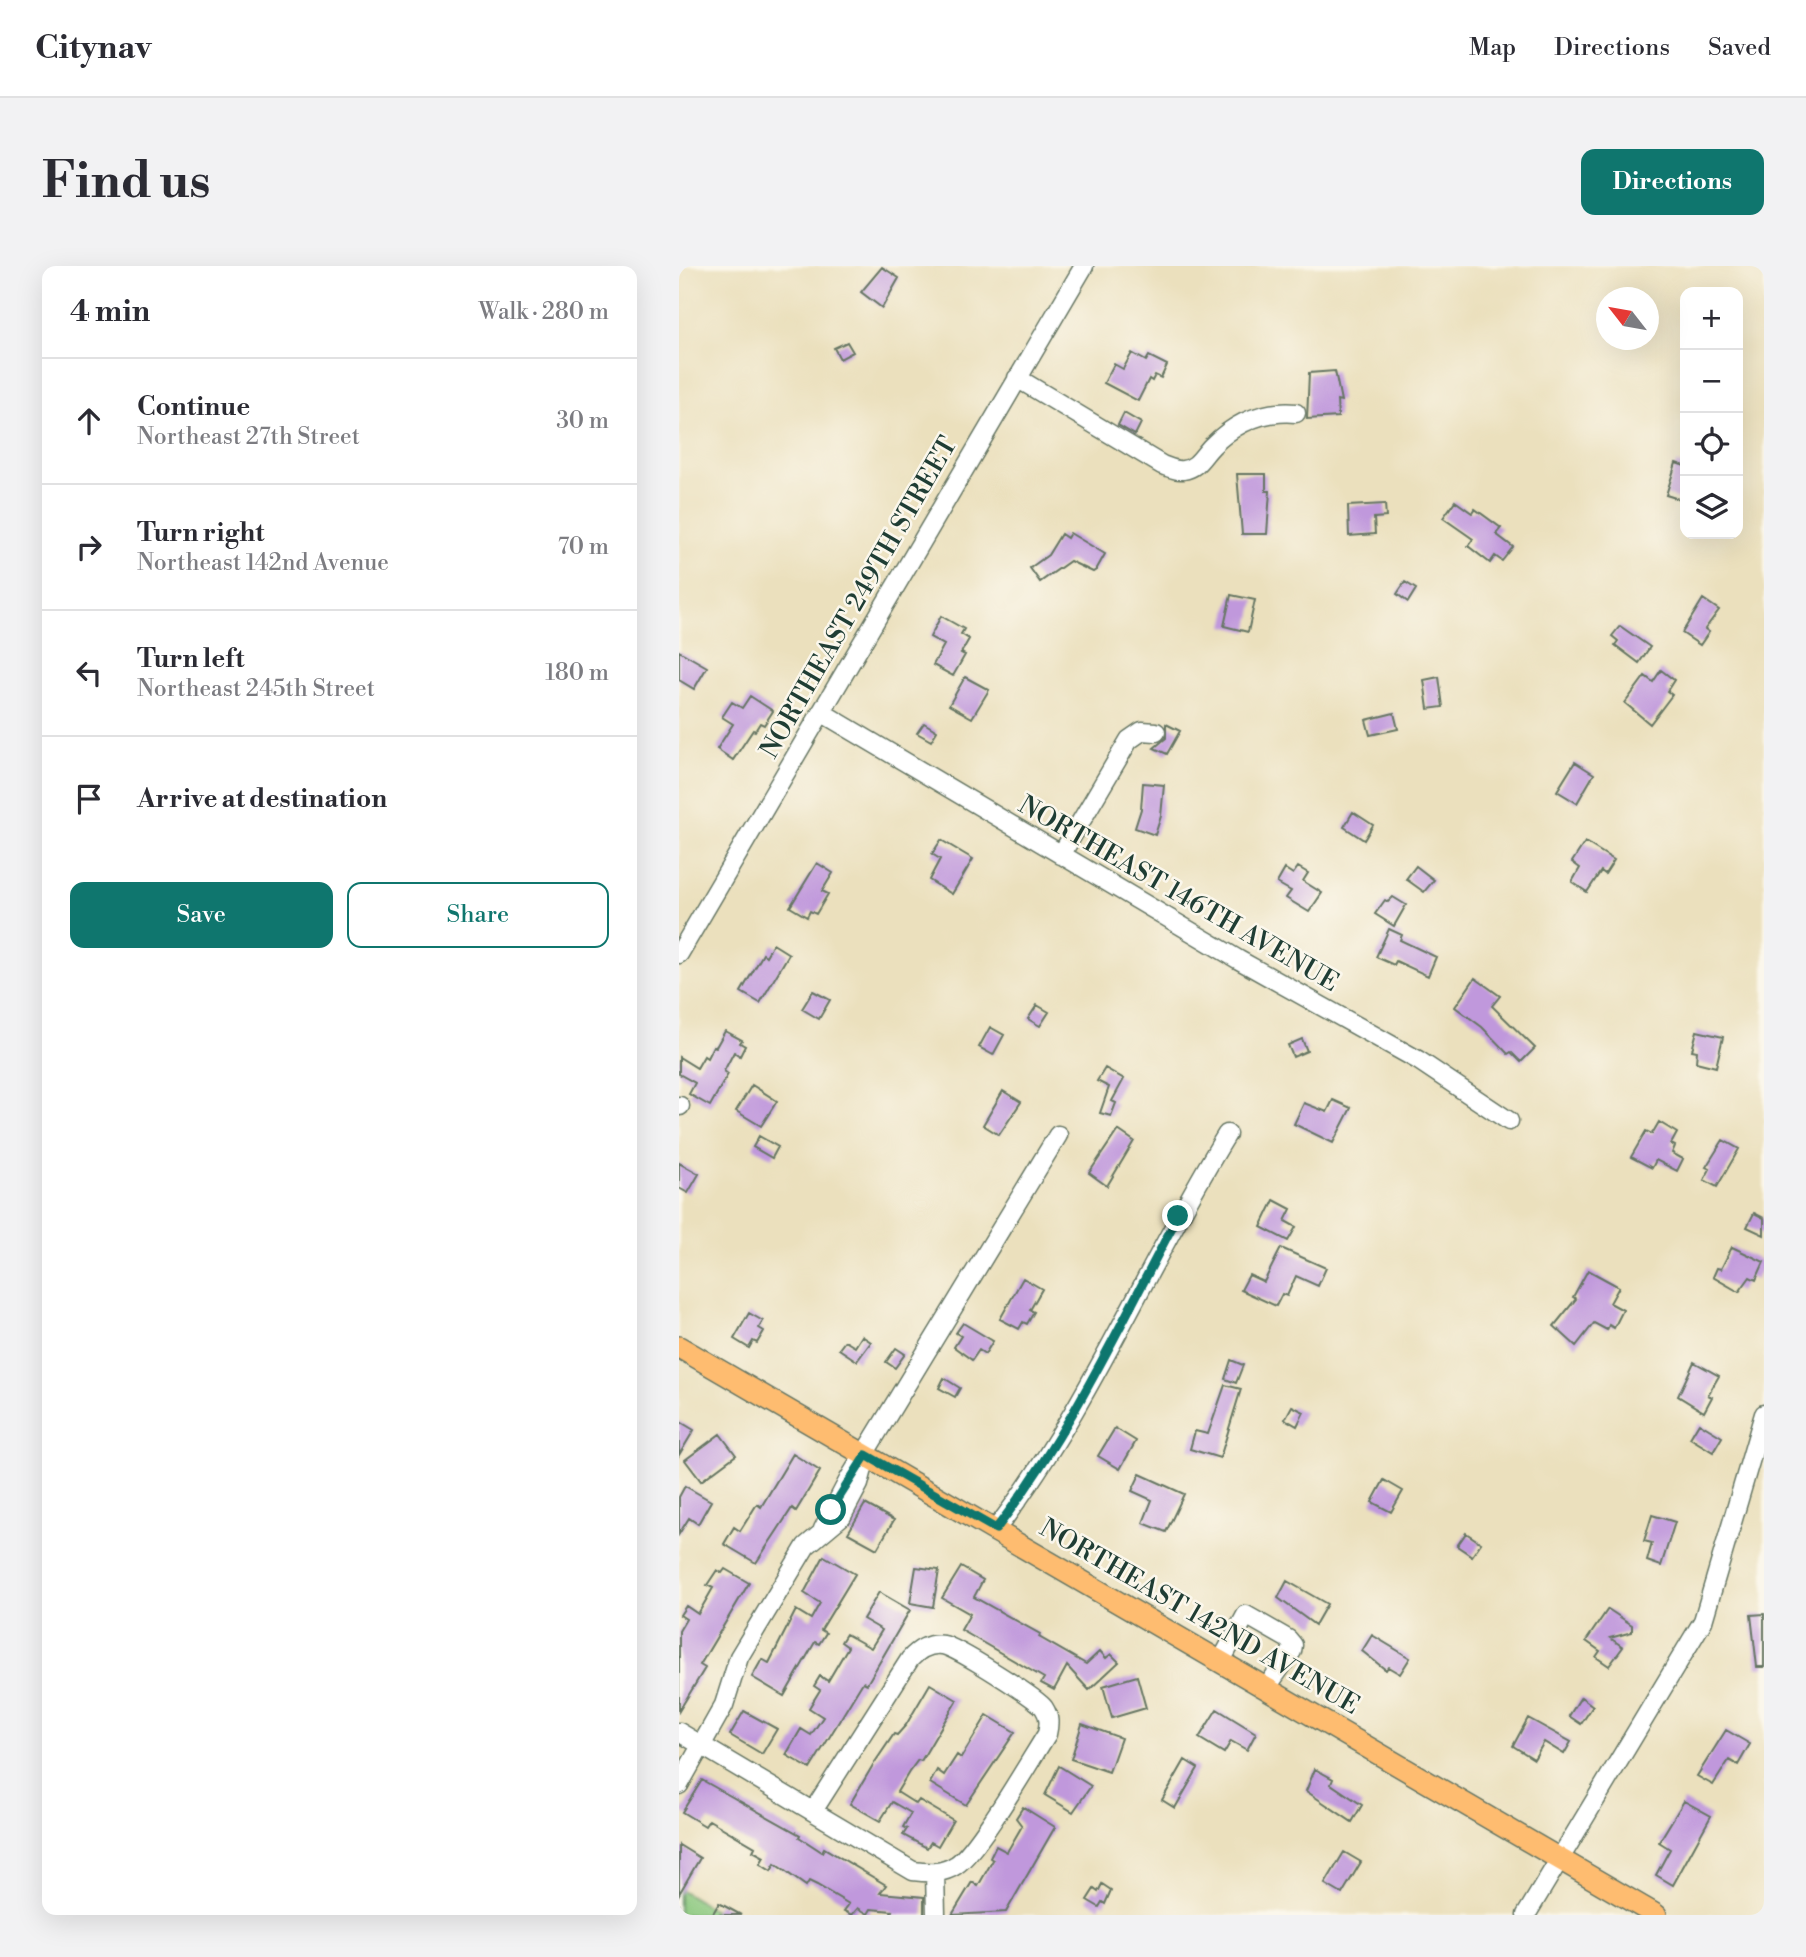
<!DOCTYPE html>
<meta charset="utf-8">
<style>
body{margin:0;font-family:"Libre Bodoni",serif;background:#f2f2f3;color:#2b2b33}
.controls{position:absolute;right:21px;top:21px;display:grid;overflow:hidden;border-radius:14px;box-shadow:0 7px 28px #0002}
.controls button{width:63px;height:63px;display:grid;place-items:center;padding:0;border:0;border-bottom:2px solid #e1e1e2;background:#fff;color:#2b2b33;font:35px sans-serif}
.compass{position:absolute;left:917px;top:21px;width:63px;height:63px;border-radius:50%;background:#fff;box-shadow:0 7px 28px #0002;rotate:301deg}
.stop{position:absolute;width:21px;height:21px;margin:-16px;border:5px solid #0f766e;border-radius:50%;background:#fff}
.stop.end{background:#0f766e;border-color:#fff;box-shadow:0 2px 7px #0008}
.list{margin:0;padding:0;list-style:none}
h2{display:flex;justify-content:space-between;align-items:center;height:91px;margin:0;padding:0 28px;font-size:30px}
h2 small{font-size:23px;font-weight:400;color:#7c7c81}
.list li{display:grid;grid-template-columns:46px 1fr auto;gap:21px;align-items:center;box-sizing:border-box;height:126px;padding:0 28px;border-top:2px solid #e1e1e2}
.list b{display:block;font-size:26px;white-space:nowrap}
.list p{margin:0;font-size:23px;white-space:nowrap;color:#7c7c81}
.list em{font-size:23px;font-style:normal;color:#7c7c81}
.actions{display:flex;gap:14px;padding:21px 28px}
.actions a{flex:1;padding:16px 0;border:2px solid #0f766e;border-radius:14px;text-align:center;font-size:24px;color:#0f766e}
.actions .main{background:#0f766e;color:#fff}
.icon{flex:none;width:38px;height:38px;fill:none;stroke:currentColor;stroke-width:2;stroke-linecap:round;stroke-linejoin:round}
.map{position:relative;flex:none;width:1085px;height:1649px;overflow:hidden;border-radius:14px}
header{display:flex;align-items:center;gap:42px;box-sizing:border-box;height:98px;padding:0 35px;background:#fff;border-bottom:2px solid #e1e1e2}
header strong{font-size:33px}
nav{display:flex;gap:38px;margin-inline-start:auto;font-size:24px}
.intro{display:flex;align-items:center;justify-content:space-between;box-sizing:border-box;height:168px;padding:0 42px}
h1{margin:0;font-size:49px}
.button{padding:18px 32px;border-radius:14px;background:#0f766e;color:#fff;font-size:24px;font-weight:700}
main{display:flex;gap:42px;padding:0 42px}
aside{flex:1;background:#fff;border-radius:14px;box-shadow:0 7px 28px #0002}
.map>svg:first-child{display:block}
</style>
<header>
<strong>Citynav</strong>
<nav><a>Map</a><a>Directions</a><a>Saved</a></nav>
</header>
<div class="intro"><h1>Find us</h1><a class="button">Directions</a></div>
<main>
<aside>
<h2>4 min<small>Walk · 280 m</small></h2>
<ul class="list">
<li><svg class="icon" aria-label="ahead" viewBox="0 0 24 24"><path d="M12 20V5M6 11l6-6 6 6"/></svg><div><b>Continue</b><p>Northeast 27th Street</p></div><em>30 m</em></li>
<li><svg class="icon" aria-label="right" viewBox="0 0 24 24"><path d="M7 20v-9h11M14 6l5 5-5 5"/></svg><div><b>Turn right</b><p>Northeast 142nd Avenue</p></div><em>70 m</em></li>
<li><svg class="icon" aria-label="left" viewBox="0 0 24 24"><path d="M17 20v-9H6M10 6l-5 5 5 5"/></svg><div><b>Turn left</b><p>Northeast 245th Street</p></div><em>180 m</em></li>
<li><svg class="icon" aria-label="arrive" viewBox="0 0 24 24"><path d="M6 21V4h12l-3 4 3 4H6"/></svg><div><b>Arrive at destination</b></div></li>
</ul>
<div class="actions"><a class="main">Save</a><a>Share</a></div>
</aside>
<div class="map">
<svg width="1085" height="1649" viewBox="0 0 1085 1649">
<rect width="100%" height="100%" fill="#fbf7ec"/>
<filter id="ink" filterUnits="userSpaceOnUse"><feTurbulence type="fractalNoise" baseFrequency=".0143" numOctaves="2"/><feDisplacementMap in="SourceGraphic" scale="14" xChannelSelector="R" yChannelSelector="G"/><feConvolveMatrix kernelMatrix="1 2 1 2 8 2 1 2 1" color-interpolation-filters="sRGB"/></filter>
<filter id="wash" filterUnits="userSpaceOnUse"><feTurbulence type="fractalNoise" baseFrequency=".00686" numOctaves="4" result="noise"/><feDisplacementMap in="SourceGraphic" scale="28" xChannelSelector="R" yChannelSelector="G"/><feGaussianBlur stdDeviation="1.57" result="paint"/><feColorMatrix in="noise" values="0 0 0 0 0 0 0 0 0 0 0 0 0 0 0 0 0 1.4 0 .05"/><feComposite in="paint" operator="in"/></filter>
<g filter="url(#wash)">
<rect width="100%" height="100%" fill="#ebe0bd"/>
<path fill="#89c77d" stroke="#548258" stroke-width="2" d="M0,1623L35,1644L32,1649H0Z"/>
<g id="blocks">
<path fill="#c098dc" d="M203,1L220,12L203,42L182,26Z
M168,76L174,86L161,93L155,82Z
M453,87L467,95L470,90L488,99L482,112L476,109L473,115L470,113L459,135L425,117L435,98L444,103Z
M656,105L662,135L658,134L659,151L628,153L630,107Z
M445,147L462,157L456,169L439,159Z
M997,197L1006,200V235L987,229Z
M558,208H587V225H591L588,268H563Z
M776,235L793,247L796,243L822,262L817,268L834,281L823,295L816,290L811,297L789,280L794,273L764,252Z
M706,238L707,251L695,252L696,268L670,270L669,240Z
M391,267L426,288L417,304L414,306L391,295L361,316L351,302L369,289L382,268L388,272Z
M726,316L737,323L729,336L718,328Z
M552,329L576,334L569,366L545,360Z
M1024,333L1040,344L1026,363L1030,366L1021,379L1003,367Z
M262,350L285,363L282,368L290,373L282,387L286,389L274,410L254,399L265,379L251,371Z
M941,360L971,381L960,397L936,379L939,375L933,370Z
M0,385L28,401L15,423L0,414Z
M982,404L995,414L988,425L993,429L971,458L946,437L966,410L974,416Z
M286,411L310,424L293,452L270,439Z
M760,411L764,441L749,443L745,414Z
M71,430L94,445L85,459L81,457L76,465L74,464L54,494L38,483L54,458L43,451L53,436L63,442Z
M715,447L719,463L691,469L687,454Z
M245,457L258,465L252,475L238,467Z
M487,458L501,465L488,488L475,482L487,472Z
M896,496L915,508L898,537L878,525Z
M464,517L485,519L482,550L476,569L456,562L462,543Z
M674,546L694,559L685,574L665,561Z
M262,574L294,593L273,628L250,614L261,593L253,588Z
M906,576L935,594L926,608L922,605L908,626L893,616L901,602L893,596Z
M138,597L154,607L143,625L149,628L137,648L131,645L128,651L111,641Z
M737,600L755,614L745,626L727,613Z
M619,601L629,607L624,615L643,627L630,646L607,632L612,625L598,617L606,603L614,608Z
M714,631L727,639L715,660L696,648L706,634L709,636Z
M710,663L723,669L721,674L757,691L749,710L717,695L715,699L697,691Z
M94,678L110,688L81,737L62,726L84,688L87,690Z
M796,712L821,730L813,740L856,782L842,796L832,786L829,788L803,761L776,741Z
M134,725L151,734L140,753L123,743Z
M358,739L370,746L361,760L349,753Z
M311,761L325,769L314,789L300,781Z
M46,765L63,774L61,777L66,780L61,790L55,786L45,805L49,808L31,840L10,828L16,817L0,808V791L18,802L25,790L28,792L34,780L37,781Z
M1018,765L1044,771L1037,801L1017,796L1018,785L1013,784Z
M623,773L628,785L614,791L609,779Z
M426,802L445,813L433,835L437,837L432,850L421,847L430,821L418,815Z
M73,819L98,835L82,860L57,845Z
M324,825L342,836L320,869L304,859Z
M654,834L672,842L654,877L615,858L625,837L648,846Z
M980,856L998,867L992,878L996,880L993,887L1004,893L998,905L977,894L973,902L952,891L967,865L973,868Z
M439,864L455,875L428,920L410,907Z
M80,870L99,881L93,892L74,881Z
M1044,874L1060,883L1038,921L1025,914L1031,903L1027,901Z
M0,897L20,908L9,927L0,922Z
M595,934L612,943L606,955L617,961L609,975L582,961Z
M1075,947L1085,952V969L1068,961Z
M1053,981L1085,996L1077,1014L1071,1011L1060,1026L1034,1011L1038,1002L1042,1003Z
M602,982L647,1002L639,1020L617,1010L608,1030L603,1028L597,1040L562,1024L570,1009L585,1016Z
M909,1004L940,1021L931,1037L944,1044L935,1062L930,1059L928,1064L915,1057L897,1080L875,1060L897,1033L894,1031Z
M344,1012L363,1023L351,1044L355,1046L348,1058L344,1056L340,1063L321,1053Z
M70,1047L84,1055L80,1062L85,1065L78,1077L74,1075L70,1082L55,1073Z
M284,1057L314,1075L306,1088L300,1084L293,1094L275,1081L282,1070L277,1067Z
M183,1070L192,1076L178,1095L160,1083L166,1075L176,1081Z
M217,1082L226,1088L216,1102L207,1096Z
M552,1094L564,1099L557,1117L546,1113Z
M1015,1096L1040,1110L1029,1129L1033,1131L1025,1146L999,1130Z
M265,1112L281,1122L276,1131L260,1122Z
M546,1119L562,1123L541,1192L511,1183L516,1165L529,1168Z
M613,1140L625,1146L618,1160L606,1153Z
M0,1155L15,1164L0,1189Z
M1020,1157L1043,1171L1034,1186L1011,1172Z
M436,1162L457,1175L441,1203L419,1190Z
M41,1168L57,1189L22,1215L6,1194Z
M114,1188L141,1205L117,1245L113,1242L77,1297L45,1278L55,1261L61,1265L78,1238L82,1241Z
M461,1208L505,1228L487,1266L464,1257L473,1234L453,1225Z
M705,1214L724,1225L712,1246L693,1236Z
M6,1220L32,1235L19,1258L10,1252L0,1268V1231Z
M186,1238L215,1254L198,1283L169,1267Z
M973,1249L996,1256L982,1300L968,1295L973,1277L965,1275Z
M787,1267L802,1277L793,1290L778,1280Z
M145,1290L176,1308L142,1364L147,1367L140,1378L136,1376L105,1430L73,1411L83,1393L90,1397L117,1344L132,1353L141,1337L125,1327Z
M237,1301L260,1304L254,1341L231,1337Z
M282,1301L304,1314L295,1331L361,1368L360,1371L407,1398L421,1385L427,1392L432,1388L440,1396L410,1424L388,1400L375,1424L362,1417L365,1412L282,1364L291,1348L263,1332Z
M46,1303L70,1317L21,1399L26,1402L0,1445V1365L7,1353L1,1349L7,1340L19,1348L34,1322L28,1319L38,1304L43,1307Z
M608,1315L648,1338L636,1359L599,1332Z
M200,1326L231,1344L188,1418L184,1416L131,1503L107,1489L122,1463L132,1469L144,1451L130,1442L141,1424L135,1420L141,1410L149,1415L169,1381L162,1376L167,1368L192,1382L203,1364L184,1353Z
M929,1343L953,1359V1366L931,1372L944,1381L930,1400L917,1391L921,1385L907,1375Z
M1085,1348V1401H1078L1072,1349Z
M693,1369L731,1392L721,1408L709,1401L707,1404L683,1385Z
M458,1410L467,1442L433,1452L424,1420Z
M251,1418L278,1434L242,1495L239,1494L230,1506L218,1526L237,1538L240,1534L274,1554L259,1580L252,1576L248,1582L224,1569L228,1563L224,1561L232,1547L213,1536L201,1555L171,1538L194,1499L215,1468L218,1469L227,1459Z
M902,1431L914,1440L902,1458L890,1450Z
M538,1443L577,1467L568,1484L552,1475L545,1487L520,1472Z
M65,1445L98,1463L83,1488L51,1469Z
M308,1449L336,1466L287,1539L251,1517L258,1504L265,1509L278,1489L282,1492Z
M849,1452L892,1476L885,1488L865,1476L855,1493L834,1480Z
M403,1458L442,1472L430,1506L392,1493Z
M1047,1464L1071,1478L1059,1499L1050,1494L1034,1519L1018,1510Z
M506,1494L519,1502L496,1542L483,1534Z
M380,1500L412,1520L394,1546L366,1529Z
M636,1503L654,1513L652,1518L683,1539L673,1556L627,1525Z
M23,1514L121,1569L120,1571L143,1586L145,1582L207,1619L201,1627L245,1631V1649H212L213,1645L192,1643L189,1648L179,1642L173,1649L165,1645L170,1638L138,1619L130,1615L127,1620L96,1598L92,1605L81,1598L85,1591L74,1585L76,1581L30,1554L26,1560L3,1546Z
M1005,1535L1032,1550L994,1619L977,1609L991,1583L980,1576Z
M344,1541L376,1561L327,1646L273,1649L293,1616L299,1620L314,1594L311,1592L317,1580L328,1586L343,1560L337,1552Z
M0,1579L21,1592L0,1628Z
M665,1586L682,1596L663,1628L646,1618Z
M423,1618L432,1624L426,1638L423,1636L420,1641L408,1634L415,1623L419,1626Z
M40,1637L62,1649H33Z"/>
</g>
</g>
<g filter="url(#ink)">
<use href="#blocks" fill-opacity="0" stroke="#667664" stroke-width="2"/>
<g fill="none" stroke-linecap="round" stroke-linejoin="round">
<defs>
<path id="minor" d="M338,112L483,199C489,201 496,205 504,204C519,202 523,190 533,180C556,157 584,144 617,147
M142,446L560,694L739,794L830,855
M382,589L450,474L463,465L477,466
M0,688L405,0
M0,840H1
M144,1263L170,1213L379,869
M317,1263C410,1142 468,998 548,868
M542,1395L567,1349L609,1373L614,1379L613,1385L588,1421
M0,1466L234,1605C249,1607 264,1608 277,1599C299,1585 350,1496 368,1468C370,1459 371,1451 365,1442C358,1432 277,1381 264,1379C251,1377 240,1383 231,1393L134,1545
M0,1519L45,1439L60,1391L127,1280L163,1250L180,1218L184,1203
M256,1606L257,1649
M847,1649L1024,1355L1085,1148"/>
<path id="major" d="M0,1081L977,1649"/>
</defs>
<use href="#minor" stroke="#667664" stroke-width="21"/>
<use href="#major" stroke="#667664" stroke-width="24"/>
<path stroke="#667664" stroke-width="2.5" stroke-dasharray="5 5" stroke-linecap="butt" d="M0,1638L2,1649"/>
<use href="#minor" stroke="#fff" stroke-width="18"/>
<use href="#major" stroke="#febc70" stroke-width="21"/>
</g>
</g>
<g fill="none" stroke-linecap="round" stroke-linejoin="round" filter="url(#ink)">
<path stroke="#0f766e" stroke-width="9" d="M152,1244L187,1189L317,1263C391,1167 442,1057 499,950"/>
</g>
<g text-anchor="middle" stroke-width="5" stroke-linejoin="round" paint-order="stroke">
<g font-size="26" fill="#1f3d34" stroke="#fbf7ec">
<text transform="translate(179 331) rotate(-60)" y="9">NORTHEAST 249TH STREET</text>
<text transform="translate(500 627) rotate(30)" y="9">NORTHEAST 146TH AVENUE</text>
<text transform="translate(521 1350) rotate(30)" y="9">NORTHEAST 142ND AVENUE</text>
</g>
</g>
</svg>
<div class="controls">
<button>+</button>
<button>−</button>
<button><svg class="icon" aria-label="locate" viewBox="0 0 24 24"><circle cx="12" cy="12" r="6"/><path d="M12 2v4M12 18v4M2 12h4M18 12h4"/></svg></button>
<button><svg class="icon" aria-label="layers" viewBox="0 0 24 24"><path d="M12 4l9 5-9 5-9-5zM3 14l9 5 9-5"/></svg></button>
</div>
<svg class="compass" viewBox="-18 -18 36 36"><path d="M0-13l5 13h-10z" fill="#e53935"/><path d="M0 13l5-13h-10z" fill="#7c7c81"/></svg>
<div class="stop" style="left:152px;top:1244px"></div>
<div class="stop end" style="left:499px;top:950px"></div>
</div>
</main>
